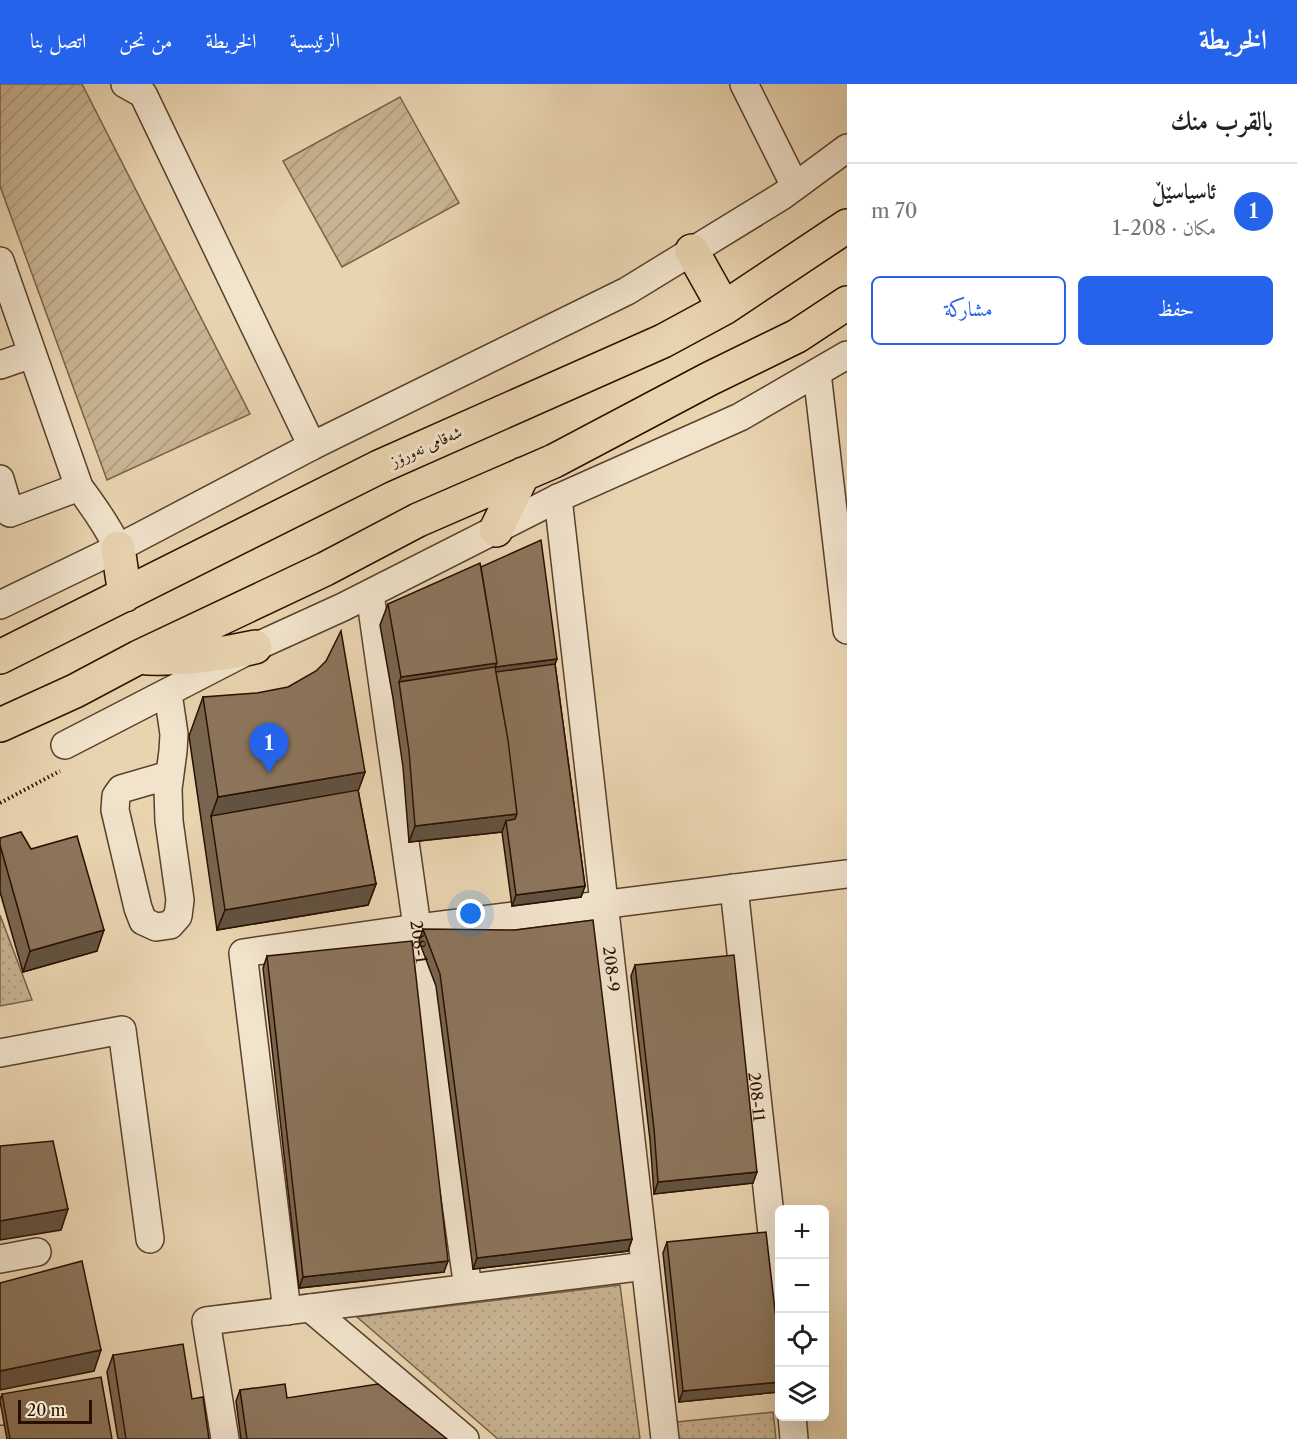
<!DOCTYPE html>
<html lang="ar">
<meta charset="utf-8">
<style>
body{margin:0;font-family:"Libre Caslon Text",Amiri,serif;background:#f6f6f6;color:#222;direction:rtl}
.controls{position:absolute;right:18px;bottom:18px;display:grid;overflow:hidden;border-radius:9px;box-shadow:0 6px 24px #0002}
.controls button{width:54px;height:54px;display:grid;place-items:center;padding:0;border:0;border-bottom:2px solid #e0e0e0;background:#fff;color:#222;font:30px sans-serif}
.scale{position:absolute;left:18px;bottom:15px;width:74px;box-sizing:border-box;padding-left:6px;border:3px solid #280f00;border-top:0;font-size:16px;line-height:21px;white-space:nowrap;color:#280f00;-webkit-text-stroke:4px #f1e3cc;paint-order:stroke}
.you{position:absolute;left:471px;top:830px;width:21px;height:21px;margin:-15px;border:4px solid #fff;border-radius:50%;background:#1a73e8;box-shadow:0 0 0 9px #1a73e833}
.badge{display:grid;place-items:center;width:39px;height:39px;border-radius:50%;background:#2563eb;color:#fff;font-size:20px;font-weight:700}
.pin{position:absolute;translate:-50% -50px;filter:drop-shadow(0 2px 3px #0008)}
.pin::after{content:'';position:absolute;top:32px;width:21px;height:18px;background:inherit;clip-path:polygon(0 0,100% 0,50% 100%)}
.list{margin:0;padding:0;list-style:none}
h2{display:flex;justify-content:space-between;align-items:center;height:78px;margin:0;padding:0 24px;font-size:26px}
h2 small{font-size:20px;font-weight:400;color:#767676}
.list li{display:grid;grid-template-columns:39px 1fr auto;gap:18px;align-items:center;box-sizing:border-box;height:96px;padding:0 24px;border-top:2px solid #e0e0e0}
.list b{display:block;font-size:22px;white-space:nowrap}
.list p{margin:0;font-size:20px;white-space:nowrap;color:#767676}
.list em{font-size:20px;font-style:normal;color:#767676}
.actions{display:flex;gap:12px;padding:18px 24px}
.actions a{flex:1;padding:14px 0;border:2px solid #2563eb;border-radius:9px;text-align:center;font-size:21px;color:#2563eb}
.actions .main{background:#2563eb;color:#fff}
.icon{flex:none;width:33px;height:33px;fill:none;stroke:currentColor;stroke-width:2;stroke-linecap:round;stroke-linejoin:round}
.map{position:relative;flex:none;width:847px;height:1355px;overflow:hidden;direction:ltr}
header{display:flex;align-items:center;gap:36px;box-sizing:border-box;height:84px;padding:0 30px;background:#2563eb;color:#fff}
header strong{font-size:28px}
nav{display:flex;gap:33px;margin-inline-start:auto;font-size:21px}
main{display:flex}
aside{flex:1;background:#fff}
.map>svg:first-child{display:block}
</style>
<header>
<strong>الخريطة</strong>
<nav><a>الرئيسية</a><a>الخريطة</a><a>من نحن</a><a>اتصل بنا</a></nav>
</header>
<main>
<aside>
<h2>بالقرب منك<small></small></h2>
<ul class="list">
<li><span class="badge">1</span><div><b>ئاسیاسێڵ</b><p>مكان · 208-1</p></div><em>70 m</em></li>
</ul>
<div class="actions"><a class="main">حفظ</a><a>مشاركة</a></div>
</aside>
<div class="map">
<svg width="847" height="1355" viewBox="0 0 847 1355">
<defs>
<pattern id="grass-dots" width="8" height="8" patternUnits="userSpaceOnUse" patternTransform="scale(1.5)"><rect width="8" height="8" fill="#c8b392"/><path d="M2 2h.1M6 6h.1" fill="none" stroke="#ac997c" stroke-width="1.8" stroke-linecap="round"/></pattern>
<pattern id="garden-furrows" width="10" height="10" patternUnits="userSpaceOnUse" patternTransform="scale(1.5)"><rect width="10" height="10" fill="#c8b392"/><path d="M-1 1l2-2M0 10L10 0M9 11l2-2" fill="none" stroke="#ac997c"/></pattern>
</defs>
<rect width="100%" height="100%" fill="#e9d4b0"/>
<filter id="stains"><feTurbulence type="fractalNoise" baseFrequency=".00333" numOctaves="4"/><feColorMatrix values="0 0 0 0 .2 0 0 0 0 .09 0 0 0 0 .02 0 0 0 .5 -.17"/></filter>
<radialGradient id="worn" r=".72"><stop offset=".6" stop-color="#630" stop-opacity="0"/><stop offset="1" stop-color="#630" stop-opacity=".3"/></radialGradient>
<path fill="url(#grass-dots)" stroke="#786149" stroke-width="1.5" d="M0,831L32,916L0,922Z
M620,1201L640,1355H498L357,1233Z
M773,1328L776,1355H679L677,1338Z"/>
<path fill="url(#garden-furrows)" stroke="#786149" stroke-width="1.5" d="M0,0H82L250,330L107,396L0,102Z
M400,13L459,119L342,183L283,77Z"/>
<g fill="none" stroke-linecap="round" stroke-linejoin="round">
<defs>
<g id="minor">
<path d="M125,0L143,10L312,362"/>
<path d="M744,0L795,102"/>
<path d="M0,177L79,403C94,423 107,441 118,464"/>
<path d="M0,281L32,270"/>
<path d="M817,289L847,546"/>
<path d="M0,395L10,429L79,403"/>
<path id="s1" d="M558,414L665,1355"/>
<path id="s2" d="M370,510L468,1204"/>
<path d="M0,521L118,464L312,362L627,207L782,112L847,64"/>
<path d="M168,609L174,650L173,667L168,705L169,737L180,816L178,832L170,841L156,843L143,837L138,824L115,726L116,712L121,705L169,691"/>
<path d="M65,661L255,563L343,523L558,414L740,333L847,271"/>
<path id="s3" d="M734,804L780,1222"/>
<path d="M0,969L122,946L150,1155"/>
<path d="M0,1175L37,1168"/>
<path d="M310,1224L465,1355"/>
<path d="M287,1227L243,869L417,844L847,790"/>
<path d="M0,1327H2"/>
<path d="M792,1332L794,1355"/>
<path d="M225,1355L206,1237L645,1182"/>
</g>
<path id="major" d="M692,167L724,224
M496,446L523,390
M118,464L125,511
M0,573L379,383L663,257L724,224L847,142
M147,574C184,575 219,571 255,563
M0,641L75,607L139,573L325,485L418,436L554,377L709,295L797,252L847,219"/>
</defs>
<use href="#minor" stroke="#58402c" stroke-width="30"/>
<use href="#major" stroke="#280f00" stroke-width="36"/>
<path stroke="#280f00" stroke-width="4" stroke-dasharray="1.5 3" stroke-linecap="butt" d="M0,719L60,687"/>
<use href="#minor" stroke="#f1e3cc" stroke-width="27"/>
<use href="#major" stroke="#e9d4b0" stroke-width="33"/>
</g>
<path fill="#78654f" stroke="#280f00" stroke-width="1.5" d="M481,483L555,580L585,802L581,813L512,822L502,748L409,758L403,683L393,614L380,541L388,520Z
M203,613L365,688L358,706L376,800L368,821L217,846L189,652Z
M0,761L31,765L97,867L23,888L0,808Z
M423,845L632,1155L628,1167L473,1185L436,902L419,857Z
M267,872L444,1188L299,1204L263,884Z
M635,881L753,1099L654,1110L650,1056L631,892Z
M667,1158L780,1270V1305L778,1308L679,1318L663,1169Z
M113,1271L192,1315L209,1355H118L107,1288Z
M240,1306L287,1314L447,1355H241L236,1317Z
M2,1310L112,1355H7L0,1317Z"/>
<path fill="#625240" stroke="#280f00" stroke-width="1.5" d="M557,575L551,591L495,599V583Z
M497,579L489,600L399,598L401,593Z
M365,688L351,727L211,732L218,713Z
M517,730L511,747L506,737L502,748L409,758L415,742Z
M376,800L368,821L217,846L225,826Z
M585,802L581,813L512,822L516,811Z
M104,846L97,867L23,888L30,867Z
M757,1088L753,1099L654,1110L658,1098Z
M68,1125L61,1146L0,1156V1137Z
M632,1155L628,1167L473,1185L477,1174Z
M448,1177L444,1188L299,1204L303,1193Z
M101,1266L94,1287L0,1306V1287Z
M780,1298V1305L778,1308L679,1318L683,1307Z"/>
<path fill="#8c755c" stroke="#280f00" stroke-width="1.5" d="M541,456L557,575L495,583L497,579L481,483Z
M480,479L497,579L401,593L388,520Z
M341,547L365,688L218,713L203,613L257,609L288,603L316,587L326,577Z
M555,580L585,802L516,811L506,737L515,735L517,730L508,656L496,588Z
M495,583L508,656L517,730L415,742L409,667L399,598Z
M358,706L376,800L225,826L211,732Z
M21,748L31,765L77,752L104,846L30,867L0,761V754Z
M593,836L632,1155L477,1174L440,890L423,845L515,846Z
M412,857L448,1177L303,1193L267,872Z
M734,871L757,1088L658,1098L654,1045L635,881Z
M53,1057L68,1125L0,1137V1062Z
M766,1148L780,1270V1298L683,1307L667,1158Z
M82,1177L101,1266L0,1287V1199Z
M183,1260L192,1315L203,1313L209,1355H126L113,1271Z
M101,1293L112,1355H10L2,1310Z
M285,1300L287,1314L378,1300L447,1355H247L240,1306Z"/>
<g text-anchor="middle" stroke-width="6" stroke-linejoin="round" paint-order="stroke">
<g font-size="16" fill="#280f00" stroke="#f1e3cc">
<text transform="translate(426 362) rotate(-24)" y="6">شەقامی نەورۆز</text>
<text dy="6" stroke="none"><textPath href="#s2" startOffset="351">208-1</textPath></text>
<text dy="6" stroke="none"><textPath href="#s1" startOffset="474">208-9</textPath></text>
<text dy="6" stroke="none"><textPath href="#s3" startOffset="210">208-11</textPath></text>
</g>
</g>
<rect width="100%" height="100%" filter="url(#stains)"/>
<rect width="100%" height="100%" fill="url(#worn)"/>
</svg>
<div class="controls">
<button>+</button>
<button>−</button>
<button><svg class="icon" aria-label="locate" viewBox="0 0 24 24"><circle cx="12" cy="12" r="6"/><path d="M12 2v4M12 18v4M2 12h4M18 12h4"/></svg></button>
<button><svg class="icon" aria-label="layers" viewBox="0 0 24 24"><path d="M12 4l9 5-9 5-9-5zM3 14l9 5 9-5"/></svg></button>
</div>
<div class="scale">20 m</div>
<div class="you"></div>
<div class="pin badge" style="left:269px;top:689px">1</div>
</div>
</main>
